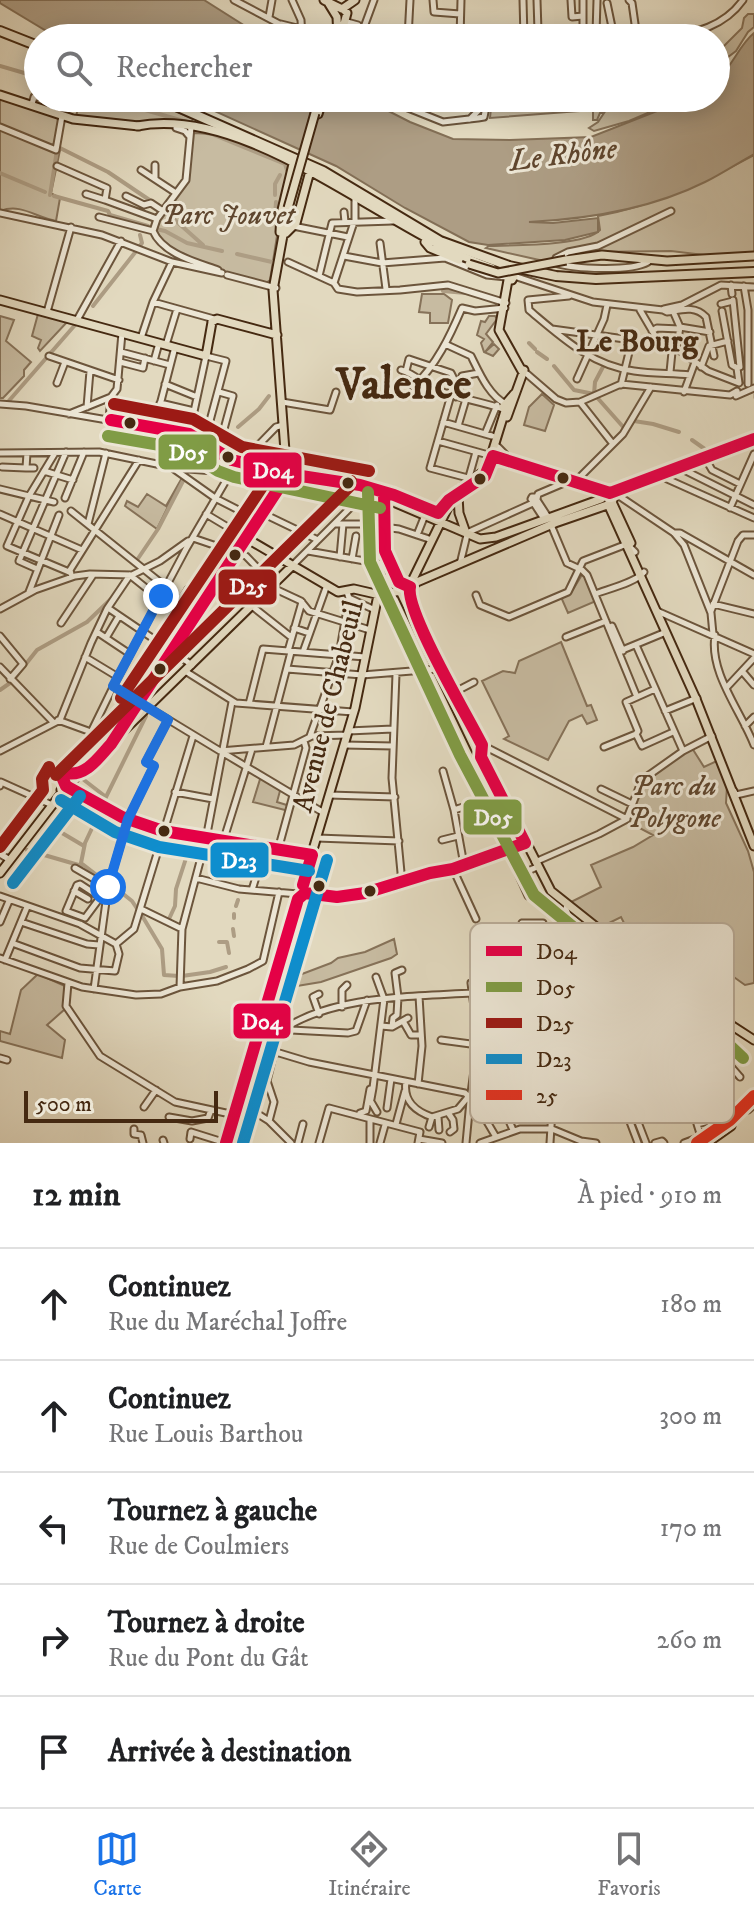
<!DOCTYPE html>
<html lang="fr">
<meta charset="utf-8">
<style>
body{margin:0;font-family:"IM FELL DW Pica",serif;background:#f6f6f6;color:#202124}
.scale{position:absolute;left:24px;bottom:20px;width:194px;box-sizing:border-box;padding-left:8px;border:4px solid #452911;border-top:0;font-size:22px;line-height:28px;white-space:nowrap;color:#452911;-webkit-text-stroke:6px #ece6d5;paint-order:stroke}
.stop{position:absolute;width:24px;height:24px;margin:-18px;border:6px solid #1a73e8;border-radius:50%;background:#fff}
.stop.end{background:#1a73e8;border-color:#fff;box-shadow:0 2px 8px #0008}
.list{margin:0;padding:0;list-style:none}
h2{display:flex;justify-content:space-between;align-items:center;height:104px;margin:0;padding:0 32px;font-size:34px}
h2 small{font-size:26px;font-weight:400;color:#757577}
.list li{display:grid;grid-template-columns:52px 1fr auto;gap:24px;align-items:center;box-sizing:border-box;height:112px;padding:0 32px;border-top:2px solid #e0e0e0}
.list b{display:block;font-size:30px;white-space:nowrap}
.list p{margin:0;font-size:26px;white-space:nowrap;color:#757577}
.list em{font-size:26px;font-style:normal;color:#757577}
.icon{flex:none;width:44px;height:44px;fill:none;stroke:currentColor;stroke-width:2;stroke-linecap:round;stroke-linejoin:round}
.map{position:relative;flex:none;width:754px;height:1143px;overflow:hidden}
.search{position:absolute;background:#fff;box-shadow:0 4px 20px #0003;left:24px;right:24px;top:24px;height:88px;display:flex;align-items:center;gap:20px;box-sizing:border-box;padding:0 28px;border-radius:44px;color:#757577;font-size:30px}
.sheet{height:664px;background:#fff}
nav{display:flex;justify-content:space-around;align-items:center;box-sizing:border-box;height:112px;border-top:2px solid #e0e0e0;background:#fff;font-size:22px;color:#757577}
nav a{display:grid;justify-items:center;gap:4px}
nav .on{color:#1a73e8}
.map>svg:first-child{display:block}
</style>
<div class="map">
<svg width="754" height="1143" viewBox="0 0 754 1143">
<rect width="100%" height="100%" fill="#e2d9bf"/>
<filter id="stains"><feTurbulence type="fractalNoise" baseFrequency=".0025" numOctaves="4"/><feColorMatrix values="0 0 0 0 .2 0 0 0 0 .09 0 0 0 0 .02 0 0 0 .5 -.17"/></filter>
<radialGradient id="worn" r=".72"><stop offset=".6" stop-color="#630" stop-opacity="0"/><stop offset="1" stop-color="#630" stop-opacity=".3"/></radialGradient>
<path fill="#c7bba1" stroke="#867259" stroke-width="2" d="M748,14H754V27L748,32L736,51L716,66V50L717,53L742,28L744,18Z
M80,98L95,100L96,98H146L193,119L190,124L133,123L76,117Z
M492,98H579V111L490,118Z
M589,98H683L629,121L594,131L589,128L598,122L604,113H600L597,120H593V104Z
M0,99L61,119L55,147L60,150L51,193L60,198L56,221C35,217 21,203 0,211Z
M194,133C226,133 255,149 284,161L288,167L270,280L266,283C237,276 167,258 155,229L158,222L187,181L192,134Z
M754,155V256L729,258L671,251L591,252L569,255L566,266L486,248L489,246C513,245 585,246 600,230L598,216C657,205 703,182 754,155Z
M422,294H444L452,300L448,323H430V313L419,312Z
M38,314L68,321L40,351L38,348L41,340L32,336Z
M0,316L14,320L6,341L31,362L24,370V376L3,398H0Z
M489,316H495L497,319L486,334L493,342L485,352L494,344L499,349L493,356L484,352L481,343L484,339L477,335L481,321L485,322Z
M542,394L554,405L545,431L524,425L529,407Z
M183,476L157,529L125,506L127,501L138,507L147,494L166,506Z
M583,573L596,601L568,613L561,597L571,593Z
M561,642L587,706L591,705L597,720L587,724L582,715L569,721L548,760L504,739L509,736L482,681L503,671L515,673L519,661Z
M692,748L704,767L719,760L727,786L726,803L748,851L754,872V983L745,985L686,943L650,947L633,942L627,925H625L621,917L601,927L571,902L601,887L591,865L633,847L653,835L630,823L628,819L643,780Z
M261,776L281,787L277,802L290,806L289,811L253,802Z
M394,939L397,954L391,958L321,982L291,987L294,977L331,963L338,958L365,952Z
M38,974L65,986V1009L47,1025L65,1040L62,1058L0,1041V1031L10,1034L21,990Z"/>
<path fill="#ad9d84" stroke="#836f56" stroke-width="2" d="M0,0H204L264,38H58L0,3Z
M754,33V154C738,163 721,174 705,182C651,209 590,219 529,222L553,223L598,218V232L565,240L488,245L469,242L405,208L336,166L186,98H363L410,122L453,139L510,140L591,137L690,98H716V80C733,67 738,46 754,33Z"/>
<g fill="none" stroke-linecap="round" stroke-linejoin="round">
<path stroke="#ad9d84" stroke-width="4" d="M0,66L38,77
M44,98L58,111
M107,99L187,122
M214,135L285,164L287,170
M58,147L108,172L157,205
M0,173L45,192
M50,195L57,150
M275,195V184L280,175
M54,196L108,211L110,215L148,226
M166,212L203,245
M275,217L276,202
M156,229L165,231L187,243L222,251
M139,247L142,243L140,235
M237,254L272,262
M443,291L466,293
M93,306L137,250
M529,343L535,349
M537,352L547,359
M605,363L595,382L594,394L625,429
M554,366L574,390L594,394
M7,403L75,325
M634,421L653,424L679,432
M238,427L259,409L269,396
M692,440L709,452
M218,448L231,435
M137,560L158,529L183,481
M14,679L37,650L87,622L112,598
M0,690L10,683
M84,780L106,797
M103,803L146,716
M102,807L85,843L81,863L107,883
M52,827L84,846
M27,850L82,866
M112,885L132,901L138,910
M236,906L238,900
M141,914L162,949L164,975L179,976
M234,918V914
M169,919L175,906L176,889L190,846
M233,929L234,936
M219,942H227L229,953
M182,976L210,972L226,967"/>
<path stroke="#c3b69c" stroke-width="5" stroke-dasharray="5 2.5" stroke-linecap="butt" d="M753,396H754"/>
<defs>
<path id="minor" d="M234,0L285,27L302,33
M292,0L301,20L302,38
M433,0L434,12L460,14
M523,0L524,38
M537,0L538,31
M571,0L572,17L583,16
M597,0L596,34L635,28
M629,0L632,3L637,38
M607,3L613,32
M269,17L272,0
M347,22L358,25L362,34
M281,24L334,37
M360,38L374,0
M408,38L410,0
M460,38L461,0
M583,38V0
M664,38C695,33 724,27 743,0
M38,65V75
M383,98L443,122L478,118
M32,104L34,97H38
M478,118L484,117L485,112
M470,119L486,103
M0,127L56,150L62,116
M191,127L186,180L157,219L153,231C163,254 196,262 218,270
M176,128L185,131L190,137
M57,166L107,188L105,200L157,219
M141,170L176,193
M155,178V165
M86,194L105,200
M126,196L144,205L151,203L163,211
M344,212L345,222
M0,213L102,235L172,262L222,273
M99,217L153,231
M355,222V197
M293,226L348,237
M380,243L386,289
M344,256L382,263L445,258L487,275L506,277
M288,262L334,283
M648,262C630,272 574,269 555,263L556,258L568,252L598,246L671,211
M227,275L276,288
M319,276L332,223L393,221
M514,276L593,302L663,310L667,312C681,310 695,305 706,317L714,356
M334,283L338,289L357,292L400,290L448,285L506,303
M334,283L354,222
M731,285L732,294
M744,286L748,310V384
M569,296L528,300L529,310C560,336 592,366 634,371C653,374 672,373 690,375
M733,300L740,367
M153,302L214,319
M721,304L733,301
M664,309L682,305L721,285L754,287
M640,310L657,339L675,347L708,371L739,383L737,368
M673,311L680,327L710,332
M722,311L732,365L737,368
M47,312L71,227
M77,320L121,241
M552,329L654,343L657,339
M652,331L657,328L680,329
M141,338L153,302L172,262
M445,344L471,356C479,372 489,396 506,404
M166,345L177,309
M121,352L170,365
M49,356L119,380
M154,361L159,343
M120,362L143,368L145,358
M701,367L709,346L728,341
M401,370C416,374 421,383 434,389C456,398 480,401 503,409
M406,371L409,359L451,373L455,381
M670,372L672,352L677,345L680,327
M527,374L556,399L566,403L580,402L621,384L730,395L737,391
M577,379L604,319L607,305
M461,382L462,376L479,373
M57,383L65,362
M165,384L197,397
M621,385L632,340
M413,387C436,366 450,336 462,308L475,311L505,308
M684,392L695,362
M450,394L455,381L461,382L456,397
M451,395L430,468L468,478
M736,396L754,388
M282,402L330,410L336,392
M580,402L613,444
M160,403L194,411
M0,404L26,406L189,434L227,459L241,463L276,427L283,425
M87,407L90,371
M69,414L111,397L117,389L122,333
M109,419L111,397
M443,422L492,436
M458,426L466,399
M154,428L175,347
M190,430L206,356L226,361L204,443
M485,434L497,405
M207,438L224,429L233,396L219,392
M438,441L492,456
M498,447L509,458
M0,453L99,452L176,468L227,472L284,481
M27,453L26,468H34
M55,453L29,496L7,546L69,572
M705,458L712,470L740,484
M683,466L684,470L754,505
M2,467L26,468
M174,469L215,498L258,520
M44,471L73,480
M663,474L667,479L754,518
M469,477L476,452
M576,481L623,434L651,387
M0,489L54,502
M616,494L674,533L684,545L711,613L713,634
M65,498L84,452
M384,498V551L400,588
M537,499L538,494L571,480
M730,508L754,454
M71,511L166,587
M262,513L318,540
M0,514L82,550
M206,514L246,538
M544,519L531,499L532,497H535L548,517
M88,524L106,453
M336,524H383
M551,525L567,563L582,570L587,575L637,697
M383,527L399,529L432,540
M469,532L533,503
M674,533H680L754,575
M417,535L425,515
M193,538L246,556L274,585
M308,551L382,564
M340,557L343,524
M352,559L356,536
M460,564L467,535
M292,566L365,493
M37,569L19,561L66,452
M71,574L70,570L139,460
M131,576L190,623
M219,580L291,637
M271,587L301,601L309,611L370,630
M29,592L59,515
M595,594C608,589 637,582 644,572
M378,595L385,555
M476,595L480,605L509,617L568,592L583,561L627,544L635,552
M349,598L375,610
M713,604L754,614
M108,608L192,665
M0,609L35,590L75,576L90,574L132,575L160,561L188,541
M657,611L754,654
M711,611L738,541L743,535H754
M61,623L93,575
M612,626L623,651
M294,628L309,633
M97,632L130,654
M715,635C709,673 741,711 754,745
M0,636L23,664L10,679
M566,637L606,621
M106,638L119,616
M636,645L683,751
M288,651L302,602
M620,651L666,632
M303,652L327,585
M85,657L118,677
M0,667L54,723
M287,669L362,675L437,669
M185,671L236,703L353,712
M742,671L754,685
M396,674L392,778L402,883
M151,681L138,673L188,589L205,600
M113,686L220,751L294,745L312,736L347,735
M727,687L754,658
M451,694L474,682
M249,704L263,649L365,657
M665,711L697,698
M58,720L91,732
M745,726L754,717
M348,731L393,729
M636,734L638,731L626,702L655,689
M310,736L339,655L349,598L347,592
M344,745L393,746
M482,745L627,819
M266,747L291,652
M604,747L636,734L642,746L673,732
M223,749L232,702
M0,751L60,720L91,643L107,609L130,575
M225,754L324,813
M443,771L454,810L464,865
M70,775L118,677L186,549L231,472
M0,786L1,782L52,805
M69,786L122,817L163,831L312,855
M601,789L632,804
M734,791L736,795L754,791
M175,792L213,799
M329,795L395,797
M454,810L500,795
M627,818L642,780L683,751L712,736
M317,838L399,841
M442,840L458,836
M223,842L252,749
M507,849L528,896
M278,850L306,748L304,741
M0,854L10,860
M535,862L599,834L627,819
M75,868L108,887L85,918L66,911L77,885L80,884L106,901
M453,869L476,919
M519,875L537,867
M196,878L239,889L298,894
M252,890L265,848
M74,891L88,899
M0,896L80,924L116,944
M300,896L305,893L337,897L365,893L430,873L453,869L525,843
M567,904L566,909L576,936L579,970L613,1077L638,1143
M141,909L182,929
M0,922L9,901
M21,922L87,944L99,945
M12,943L80,968L115,971L119,954L116,944
M116,944L134,929L193,736
M0,958L82,987L136,995L161,994L180,987L217,981L248,969L263,961L279,892
M5,960L27,907
M550,966L535,1030L552,1110L550,1143
M532,970L522,923H543L552,966
M502,975L494,946L512,940
M497,976L514,1036
M693,978L701,985L710,988
M68,983L66,1006L100,1056L175,1102L235,1115
M668,984C670,999 727,1062 740,1077
M180,987L182,929L206,839L222,755
M94,989L108,887L128,819L154,766L146,762L168,720
M544,992L576,991
M683,993L701,985
M319,994L313,997L319,1014
M288,1001C283,1013 282,1021 291,1030L348,1033L356,1031L367,1000
M342,1007V990L347,985
M539,1012L578,1010
M628,1017H631V1020H628Z
M673,1017L674,1022L691,1033L699,1027
M641,1018L644,1019V1021H641Z
M644,1020L656,1022
M403,1021L411,1035H421
M381,1026L392,1027L408,1018
M392,1027L393,1018L397,1015L398,997L395,973L402,970
M441,1040L478,1045
M256,1046L309,1062L465,1093L470,1098L493,1099L549,1089L618,1090
M262,1047C310,995 405,997 472,993
M478,1047L535,1030
M629,1048L642,987
M605,1050L629,1048L649,1053L664,1047L675,1049L678,1052V1084
M705,1051L715,1046
M0,1058L7,1060
M476,1063L510,1061L511,1069L543,1067
M702,1075V1080L708,1088
M406,1082C403,1101 415,1111 432,1117L458,1109L468,1097
M714,1083L722,1095
M418,1084L422,1046L419,996
M373,1088L371,1099L368,1100L370,1089L373,1088L384,999L376,977
M471,1093L478,1040L471,983L565,965L575,973L579,987L586,989
M703,1094L732,1068
M473,1098L496,1137
M499,1098L513,1130
M370,1100L377,1112
M239,1102L269,1121L291,1143
M144,1107L156,1090
M387,1108L391,1079
M748,1110L754,1105
M360,1113L366,1111L368,1100
M449,1114L453,1120L454,1129L450,1132
M169,1117L192,1121L208,1118L211,1110
M438,1117L439,1130
M636,1117L646,1143
M552,1119H585
M629,1120L687,1102
M269,1121L274,1102L267,1081L274,1052
M396,1124L405,1091
M429,1127L432,1117
M134,1129V1134L141,1135L143,1143
M190,1139L191,1132L226,1143
M419,1139L442,1143
M163,1140L164,1143
M702,1140L697,1124L725,1117L730,1120
M298,1143L303,1124
M319,1143L329,1108L420,1132L418,1143
M370,1143V1120
M380,1143L385,1125
M466,1143L470,1101
M480,1143L520,1129H552L581,1141L596,1143
M655,1143L662,1141L664,1143
M684,1143L700,1137"/>
<path id="major" d="M324,0L342,9L355,0
M329,4L337,17L338,38
M341,35L347,13L343,9
M0,95L73,119L139,126
M318,114L323,98
M137,126C251,104 386,232 492,268
M280,232L281,214L293,164
M286,233L296,223L310,171
M425,242L430,248L459,260
M566,260L602,255L667,261L754,256
M504,271L514,276L512,280H508
M508,280L499,330L522,371
M0,300L206,356
M212,322L217,319L277,335
M206,356L212,322
M507,417L524,370
M287,478L384,498L480,539L496,537L601,499
M287,478L273,290L288,208
M462,493L458,496L459,513L466,533
M610,493L754,439
M612,502L631,543
M608,504L696,699L754,846
M246,538L338,592L354,589L380,595L400,591
M407,584L412,581L455,493L487,469L505,411L503,407L514,394
M410,588L417,582L555,523L610,504L613,500L610,493L602,489L493,456
M477,743L408,597L410,587L403,584L400,591L475,748L524,841
M111,744L287,478
M67,786L292,566
M61,790L69,775L72,782
M523,836L551,891L668,984L754,1040
M0,873L67,786
M226,1143L355,708L378,595
M697,1143L730,1120L754,1096
M707,1143L731,1126"/>
<path id="highway" d="M0,31L38,46
M158,98L323,171L440,241L509,266L556,276L596,279L754,272"/>
</defs>
<use href="#minor" stroke="#6c553c" stroke-width="9"/>
<use href="#major" stroke="#452911" stroke-width="11"/>
<use href="#highway" stroke="#452911" stroke-width="12"/>
<use href="#minor" stroke="#ece6d5" stroke-width="5"/>
<use href="#major" stroke="#e2d9bf" stroke-width="7"/>
<use href="#highway" stroke="#e2d9bf" stroke-width="8"/>
<defs>
<path id="major-bridge" d="M288,208L315,113
M469,264L498,273L566,260"/>
</defs>
<use href="#major-bridge" stroke="#452911" stroke-width="11" stroke-linecap="butt"/>
<use href="#major-bridge" stroke="#e2d9bf" stroke-width="7"/>
<defs>
<path id="bus-1" d="M111,420L189,434L232,460L288,474L360,485L394,495L438,513
M493,456L610,493
M288,474L111,744C99,757 86,777 66,773L62,777L66,786L122,817L163,831L312,855L303,885
M384,492L385,551L399,582L410,587C405,611 468,717 482,745L481,757L525,843
M610,493L754,439
M438,513L449,500L485,476L493,456
M298,899L305,893L337,897L365,893L430,873L453,869L525,843
M226,1143L298,899"/>
<path id="bus-2" d="M108,436L183,449L218,471L234,477L380,508
M368,492L370,562L460,755L534,895L652,992L726,1042L743,1058"/>
<path id="bus-3" d="M114,404L193,419L242,447L369,471
M121,698L274,469
M56,775L349,487L351,481
M0,847L43,790L42,779L49,767"/>
<path id="bus-4" d="M61,800L115,832L159,847L309,871
M13,883L80,796
M243,1143L327,860"/>
<path id="bus-5" d="M697,1143L730,1120L754,1096"/>
</defs>
<use href="#bus-1" stroke="#ece6d5" stroke-width="18"/>
<use href="#bus-2" stroke="#ece6d5" stroke-width="18"/>
<use href="#bus-3" stroke="#ece6d5" stroke-width="18"/>
<use href="#bus-4" stroke="#ece6d5" stroke-width="18"/>
<use href="#bus-5" stroke="#ece6d5" stroke-width="18"/>
<use href="#bus-1" stroke="#e50046" stroke-width="12"/>
<use href="#bus-2" stroke="#809c45" stroke-width="12"/>
<use href="#bus-3" stroke="#9c1a15" stroke-width="12"/>
<use href="#bus-4" stroke="#0e8ece" stroke-width="12"/>
<use href="#bus-5" stroke="#e63323" stroke-width="12"/>
</g>
<g fill="none" stroke-linecap="round" stroke-linejoin="round">
<path stroke="#1a73e8" stroke-width="10" d="M108,887L128,819L154,766L146,762L168,720L113,686L161,596"/>
</g>
<g fill="#452911" stroke="#ece6d5" stroke-width="3">
<circle cx="130" cy="423" r="7"/>
<circle cx="228" cy="457" r="7"/>
<circle cx="563" cy="478" r="7"/>
<circle cx="480" cy="479" r="7"/>
<circle cx="348" cy="483" r="7"/>
<circle cx="235" cy="555" r="7"/>
<circle cx="160" cy="669" r="7"/>
<circle cx="164" cy="831" r="7"/>
<circle cx="319" cy="886" r="7"/>
<circle cx="370" cy="891" r="7"/>
</g>
<g text-anchor="middle" stroke-width="6" stroke-linejoin="round" paint-order="stroke">
<g font-size="28" font-style="italic" fill="#5f462e" stroke="#ece6d5">
<text x="228" y="224">Parc Jouvet</text>
<text x="674" y="795">Parc du<tspan x="674" dy="32">Polygone</tspan></text>
</g>
<g font-size="28" fill="#452911" stroke="#ece6d5">
<text transform="translate(327 706) rotate(-76)" y="10">Avenue de Chabeuil</text>
</g>
<g font-size="30" font-style="italic" fill="#5f462e" stroke="#ece6d5">
<text transform="translate(563 154) rotate(-7)" y="10">Le Rhône</text>
</g>
<g font-size="32" font-weight="bold" fill="#452911" stroke="#ece6d5">
<text x="637" y="351">Le Bourg</text>
</g>
<g font-size="44" font-weight="bold" fill="#452911" stroke="#ece6d5">
<text x="404" y="398">Valence</text>
</g>
</g>
<rect x="470" y="923" width="264" height="200" rx="12" fill="#ece6d5" stroke="#baad9a" stroke-width="2"/>
<rect x="486" y="946" width="36" height="10" fill="#e50046"/>
<rect x="486" y="982" width="36" height="10" fill="#809c45"/>
<rect x="486" y="1018" width="36" height="10" fill="#9c1a15"/>
<rect x="486" y="1054" width="36" height="10" fill="#0e8ece"/>
<rect x="486" y="1090" width="36" height="10" fill="#e63323"/>
<g font-size="22" fill="#452911">
<text x="536" y="959">D04</text>
<text x="536" y="995">D05</text>
<text x="536" y="1031">D25</text>
<text x="536" y="1067">D23</text>
<text x="536" y="1103">25</text>
</g>
<g stroke="#ece6d5" stroke-width="3">
<rect x="157" y="433" width="61" height="38" rx="8" fill="#809c45"/>
<rect x="242" y="451" width="61" height="38" rx="8" fill="#e50046"/>
<rect x="217" y="568" width="61" height="38" rx="8" fill="#9c1a15"/>
<rect x="462" y="798" width="61" height="38" rx="8" fill="#809c45"/>
<rect x="209" y="841" width="61" height="38" rx="8" fill="#0e8ece"/>
<rect x="232" y="1002" width="60" height="38" rx="8" fill="#e50046"/>
</g>
<g font-size="22" text-anchor="middle" font-weight="bold" fill="#fff">
<text x="188" y="460">D05</text>
<text x="273" y="478">D04</text>
<text x="248" y="594">D25</text>
<text x="493" y="825">D05</text>
<text x="239" y="868">D23</text>
<text x="262" y="1029">D04</text>
</g>
<rect width="100%" height="100%" filter="url(#stains)"/>
<rect width="100%" height="100%" fill="url(#worn)"/>
</svg>
<div class="scale">500 m</div>
<div class="stop" style="left:108px;top:887px"></div>
<div class="stop end" style="left:161px;top:596px"></div>
<div class="search"><svg class="icon" aria-label="search" viewBox="0 0 24 24"><circle cx="10" cy="10" r="6"/><path d="M15 15l6 6"/></svg>Rechercher</div>
</div>
<section class="sheet">
<h2>12 min<small>À pied · 910 m</small></h2>
<ul class="list">
<li><svg class="icon" aria-label="ahead" viewBox="0 0 24 24"><path d="M12 20V5M6 11l6-6 6 6"/></svg><div><b>Continuez</b><p>Rue du Maréchal Joffre</p></div><em>180 m</em></li>
<li><svg class="icon" aria-label="ahead" viewBox="0 0 24 24"><path d="M12 20V5M6 11l6-6 6 6"/></svg><div><b>Continuez</b><p>Rue Louis Barthou</p></div><em>300 m</em></li>
<li><svg class="icon" aria-label="left" viewBox="0 0 24 24"><path d="M17 20v-9H6M10 6l-5 5 5 5"/></svg><div><b>Tournez à gauche</b><p>Rue de Coulmiers</p></div><em>170 m</em></li>
<li><svg class="icon" aria-label="right" viewBox="0 0 24 24"><path d="M7 20v-9h11M14 6l5 5-5 5"/></svg><div><b>Tournez à droite</b><p>Rue du Pont du Gât</p></div><em>260 m</em></li>
<li><svg class="icon" aria-label="arrive" viewBox="0 0 24 24"><path d="M6 21V4h12l-3 4 3 4H6"/></svg><div><b>Arrivée à destination</b></div></li>
</ul>
</section>
<nav>
<a class="on"><svg class="icon" aria-label="map" viewBox="0 0 24 24"><path d="M3 6l6-2 6 2 6-2v14l-6 2-6-2-6 2zM9 4v14M15 6v14"/></svg>Carte</a>
<a><svg class="icon" aria-label="directions" viewBox="0 0 24 24"><path d="M12 3l9 9-9 9-9-9zM9 14v-3h6M13 9l2 2-2 2"/></svg>Itinéraire</a>
<a><svg class="icon" aria-label="saved" viewBox="0 0 24 24"><path d="M7 4h10v16l-5-4-5 4z"/></svg>Favoris</a>
</nav>
